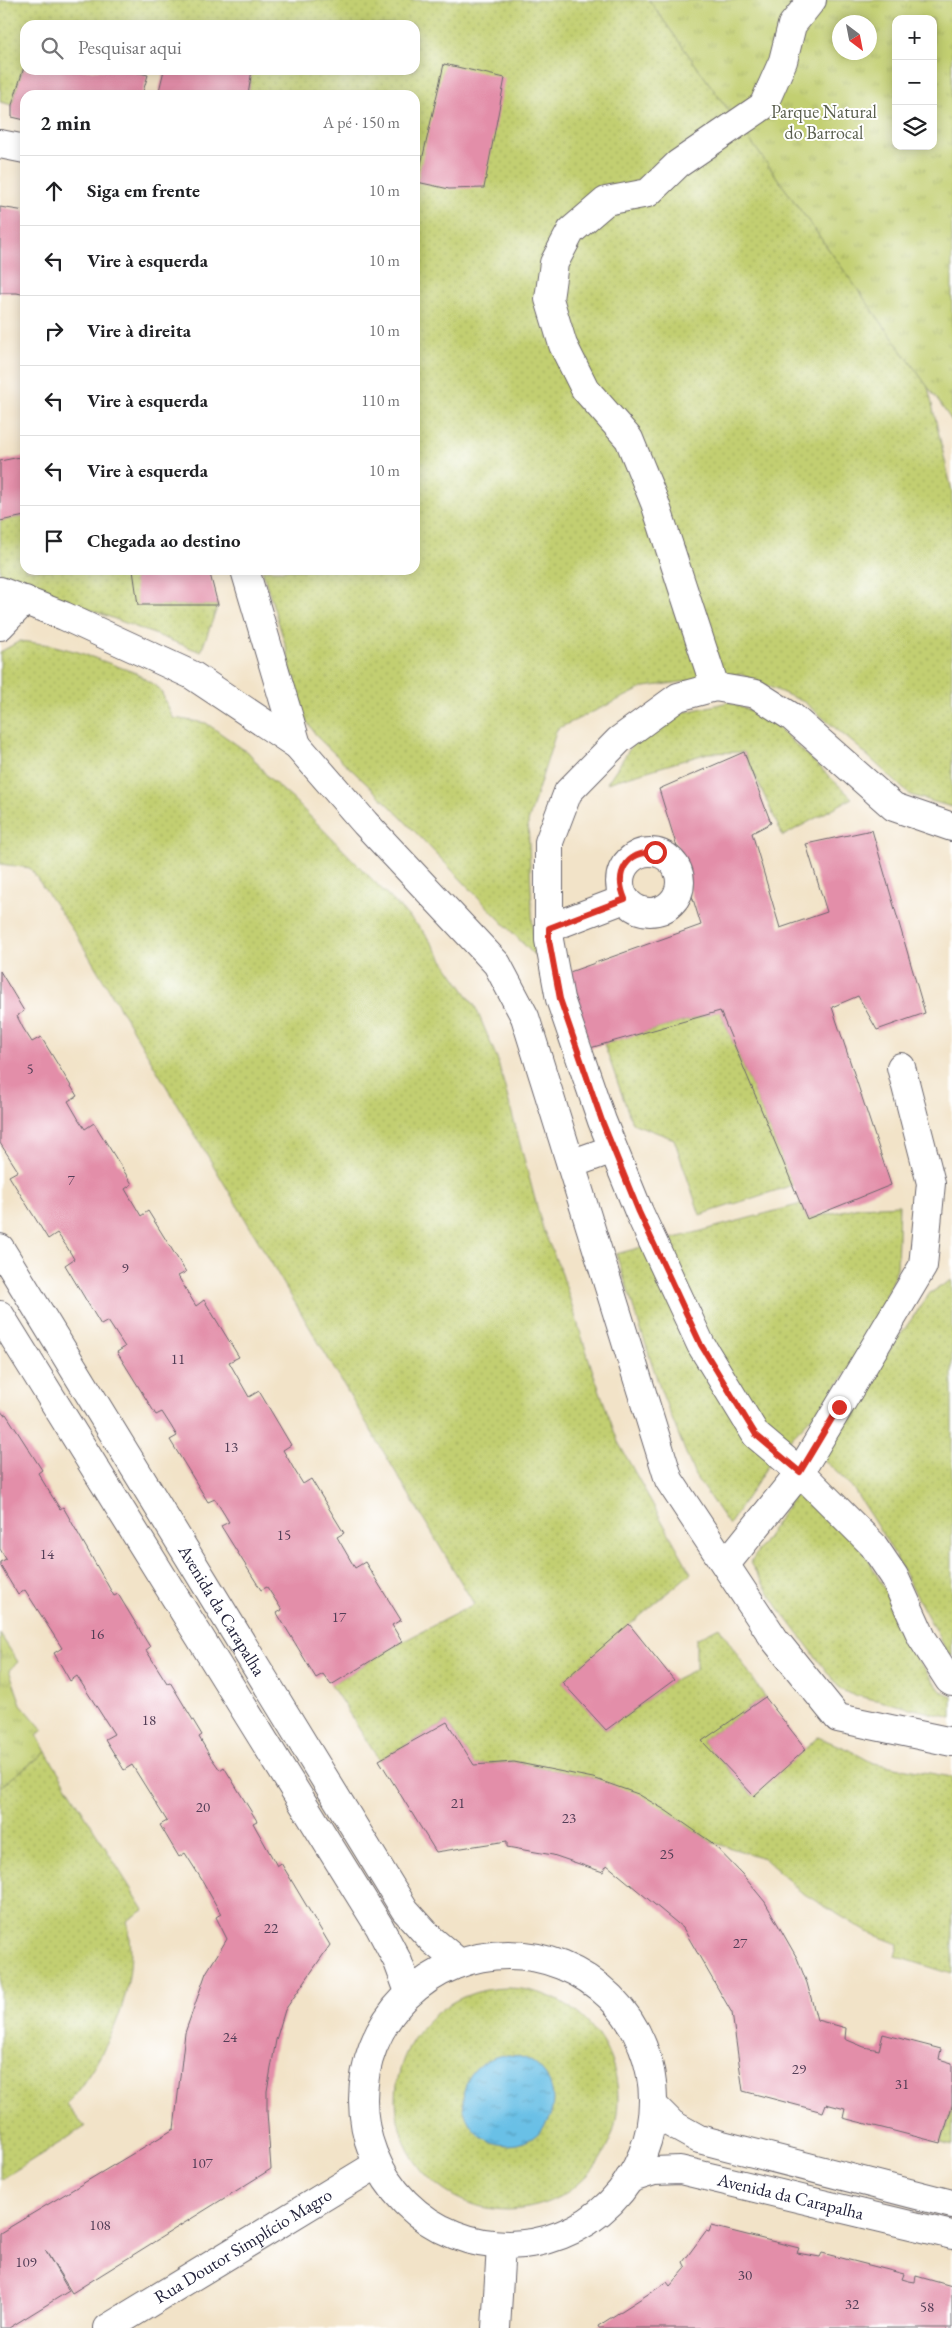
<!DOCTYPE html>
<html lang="pt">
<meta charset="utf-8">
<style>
body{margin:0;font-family:"EB Garamond",serif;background:#f2f2f2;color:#202124}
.controls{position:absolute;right:15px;top:15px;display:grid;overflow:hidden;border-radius:10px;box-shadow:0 2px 12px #0003}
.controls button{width:45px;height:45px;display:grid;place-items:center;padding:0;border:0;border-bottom:1px solid #e0e0e0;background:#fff;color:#202124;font:25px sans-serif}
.compass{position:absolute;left:832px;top:15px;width:45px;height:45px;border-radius:50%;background:#fff;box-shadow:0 2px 12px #0003;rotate:148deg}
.stop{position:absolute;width:15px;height:15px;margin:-11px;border:4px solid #d93025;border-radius:50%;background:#fff}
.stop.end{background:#d93025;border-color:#fff;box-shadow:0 1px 5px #0008}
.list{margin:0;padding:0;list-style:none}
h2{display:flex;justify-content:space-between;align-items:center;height:65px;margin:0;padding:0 20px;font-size:21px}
h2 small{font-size:16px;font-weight:400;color:#757577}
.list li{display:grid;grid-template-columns:32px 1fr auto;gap:15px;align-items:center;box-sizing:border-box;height:70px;padding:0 20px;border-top:1px solid #e0e0e0}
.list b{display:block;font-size:19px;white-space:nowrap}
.list em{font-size:16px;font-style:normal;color:#757577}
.icon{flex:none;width:28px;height:28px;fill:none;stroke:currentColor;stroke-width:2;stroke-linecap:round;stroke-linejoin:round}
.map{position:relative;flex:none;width:952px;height:2328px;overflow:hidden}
.search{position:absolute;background:#fff;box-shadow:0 2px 12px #0003;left:20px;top:20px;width:400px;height:55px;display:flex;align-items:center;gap:12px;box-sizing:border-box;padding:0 18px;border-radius:15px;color:#757577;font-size:19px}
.panel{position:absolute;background:#fff;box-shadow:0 2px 12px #0003;left:20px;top:90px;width:400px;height:485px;border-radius:15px}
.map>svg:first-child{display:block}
</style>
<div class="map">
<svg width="952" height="2328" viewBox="0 0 952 2328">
<defs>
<pattern id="grass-dots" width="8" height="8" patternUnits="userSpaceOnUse" patternTransform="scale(1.25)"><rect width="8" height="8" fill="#c2cf71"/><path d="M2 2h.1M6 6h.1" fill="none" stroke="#a6b163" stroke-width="1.8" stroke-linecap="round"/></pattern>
<pattern id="park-tufts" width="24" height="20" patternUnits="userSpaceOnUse" patternTransform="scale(1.25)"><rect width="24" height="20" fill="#c2cf71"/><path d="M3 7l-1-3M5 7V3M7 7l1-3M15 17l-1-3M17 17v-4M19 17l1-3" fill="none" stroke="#a6b163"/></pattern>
<pattern id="water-ripples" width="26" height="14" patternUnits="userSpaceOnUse" patternTransform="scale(1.25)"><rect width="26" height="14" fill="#69c0e6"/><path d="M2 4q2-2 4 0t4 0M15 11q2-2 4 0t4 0" fill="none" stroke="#569cbc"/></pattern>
</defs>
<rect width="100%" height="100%" fill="#fff"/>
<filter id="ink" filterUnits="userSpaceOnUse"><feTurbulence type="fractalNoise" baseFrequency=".02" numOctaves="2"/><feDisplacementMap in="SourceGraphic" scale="10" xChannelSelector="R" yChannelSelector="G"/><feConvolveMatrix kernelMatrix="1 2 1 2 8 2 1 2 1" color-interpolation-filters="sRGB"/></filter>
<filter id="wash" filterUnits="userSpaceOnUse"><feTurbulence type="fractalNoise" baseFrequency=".0096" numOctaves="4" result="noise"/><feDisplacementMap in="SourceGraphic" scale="20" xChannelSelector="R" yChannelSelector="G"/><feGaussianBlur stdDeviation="1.12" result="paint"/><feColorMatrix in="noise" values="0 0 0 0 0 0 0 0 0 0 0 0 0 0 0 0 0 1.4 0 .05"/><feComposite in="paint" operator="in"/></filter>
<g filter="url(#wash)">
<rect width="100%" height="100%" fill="#f2e3c8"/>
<path fill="url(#grass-dots)" stroke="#727856" d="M0,0H649L928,387L952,491V807L910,795L858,747L804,702L740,674L645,687L557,729L528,822L534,955L391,807L318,738L299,710L287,650L262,570H415V95H248L252,70H415V25H77L63,21V25H25V63L12,105L0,102Z
M25,516V570H133L139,605H218L201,652L0,575V521Z
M20,641L51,645L78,652L136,673L160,689L173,718L206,723L250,754L267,776L296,802L423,931L475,1006L497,1058L543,1229L562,1274L592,1369L618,1442L691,1573L562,1682L606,1730L674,1680L696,1669V1639L719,1627L765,1697L702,1741L753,1796L818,1737L849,1750L873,1763L952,1777V1974L895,1956L898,1944L867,1932L801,1892L764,1858L711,1842L665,1810L593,1778L514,1762L474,1765L447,1722L379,1760L331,1685L402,1642L474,1604L80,941L30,868L0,864V652Z
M729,702L768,718L852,798L783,836L744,752L708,753L607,783L635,741L677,714Z
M720,1011L793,1185L700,1215L674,1139L632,1123L604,1044Z
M801,1204L807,1219L859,1207L899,1205L897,1268L865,1348L821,1407L774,1456L729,1525L695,1476L661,1391L616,1254Z
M952,1280V1657L947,1652L888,1543L852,1487L820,1456L891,1348L930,1293Z
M799,1488L856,1537L885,1590L903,1641L941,1691L952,1696V1718L850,1694L840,1689L778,1607L750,1563Z
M46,1752L144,1910L127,1921C143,1983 106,2059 66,2105L85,2127L0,2180V1787Z
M396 2099a111 111 0 1 1 222 0a111 111 0 1 1-222 0Z
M952,2106V2146L941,2143Z"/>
<path fill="url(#park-tufts)" stroke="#727856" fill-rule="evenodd" d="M649,0H952V421L928,387ZM896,19H933V146H896ZM840,22H870V52H840Z
M0,1634L18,1662L9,1670L21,1704L43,1730L37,1735L46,1752L0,1787Z"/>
<path fill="url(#water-ripples)" stroke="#467190" d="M463 2100a45 45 0 1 1 90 0a45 45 0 1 1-90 0Z"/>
<g id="blocks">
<path fill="#e38ea9" d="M25,64V70H126L148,75L142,95H25V120L12,117V105Z
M444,64L505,78L484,188L449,189L417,182Z
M164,70H252L248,95H158Z
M0,207L25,211V295L17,293H0Z
M25,456V516L0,521V461Z
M133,570H209L218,605H138Z
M744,752L771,823L752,833L780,928L827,912L806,844L872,830L925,1013L877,1030L858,996L832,1007L891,1185L807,1219L720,1011L590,1048L567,973L701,925L659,789Z
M0,971L24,1011L17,1016L23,1028L32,1042L41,1037L77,1096L68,1101L79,1120L85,1129L94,1123L132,1184L125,1189L141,1216L148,1211L186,1272L178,1276L188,1293L196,1306L204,1300L239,1357L229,1362L249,1397L259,1391L291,1445L283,1450L295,1471L303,1484L311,1479L344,1533L337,1537L355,1568L365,1562L401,1620L392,1625L402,1642L331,1685L323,1674L316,1678L277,1613L282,1610L267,1587L261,1590L221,1526L229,1522L215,1499L208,1502L170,1440L177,1436L171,1426L162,1412L156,1415L117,1352L125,1347L108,1321L101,1325L65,1265L74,1259L67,1247L57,1233L48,1239L9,1176L18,1171L0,1143Z
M0,1410L4,1415L6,1414L42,1470L38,1473L50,1493L60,1509L63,1507L114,1596L118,1594L150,1647L146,1650L167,1683L170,1682L202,1735L199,1737L210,1756L220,1770L224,1767L257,1821L253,1823L277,1866L281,1863L330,1945L285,2010L276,2040L267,2091V2112L271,2169L72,2293L45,2250L69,2291L9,2328H0V2233L174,2129L185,2033L206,1973L227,1939L216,1917L221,1914L202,1880L185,1853L179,1857L160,1825L167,1821L132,1765L124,1770L105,1739L114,1734L77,1676L70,1681L54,1653L62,1648L25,1590L18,1595L0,1565V1562L6,1559L0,1549Z
M629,1624L674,1680L606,1730L562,1682Z
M765,1697L806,1749L754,1796L702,1741Z
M447,1722L474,1765L514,1762L593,1778L638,1794L665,1810L711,1842L742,1874L765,1902L797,1958L807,1983L817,2020L846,2028L845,2039L864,2047L879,2050L883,2034L941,2049L939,2059L952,2063V2106L941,2143L843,2118L845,2109L826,2104L823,2112L743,2091L732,2013L683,1928L607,1865L603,1872L553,1855L507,1847V1841L436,1852L379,1760Z
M711,2226L799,2248L797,2253L820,2257L822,2253L904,2274L902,2279L909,2281L915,2282L916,2276L952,2286V2328H599L598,2326L667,2282L670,2286L686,2268L683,2262L706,2231L709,2232Z"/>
</g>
</g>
<g filter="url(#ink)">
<use href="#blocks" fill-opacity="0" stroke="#6b666c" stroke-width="1"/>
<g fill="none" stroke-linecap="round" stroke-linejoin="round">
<defs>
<g id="minor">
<path d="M0,144L25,149"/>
<path d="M245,570L297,745"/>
<path d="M0,591L64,616L192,675L297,745L365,823L497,964L525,1017L669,1480L775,1640L838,1718L952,1742"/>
<path d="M0,626L25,600"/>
<path d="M715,687L655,503L629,439L585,389L563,345L549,299L554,263L571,231L606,201L648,193L678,164L763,106L783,61L792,25L812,0"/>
<path d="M952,827L894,807L792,717L756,694L715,687L678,697L619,740L568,792L549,842V940L560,999L602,1121L639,1212L701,1345L756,1435L800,1472L873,1545L894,1576L922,1638L949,1680L952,1682"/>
<circle cx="650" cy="882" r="30"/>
<path d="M549,928L625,899"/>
<path d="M571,1164L613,1149"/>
<path d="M726,1564L800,1472L923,1266L931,1183L901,1067"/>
<path id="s1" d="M108,2328L376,2165"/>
<path d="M496,2328L501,2246"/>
</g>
<g id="major">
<path id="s2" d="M0,1248L405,1910L432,1940L458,1962"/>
<path d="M0,1315L379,1926L398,1962L409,1992"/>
<circle cx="508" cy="2100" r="145"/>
<path d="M654,2106L672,2124L699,2139L952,2204"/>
<path id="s3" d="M629,2179L654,2171L680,2170L952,2235"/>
</g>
</defs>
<use href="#minor" stroke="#6b666c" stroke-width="30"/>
<use href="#major" stroke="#6b666c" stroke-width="30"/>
<use href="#minor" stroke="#fff" stroke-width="28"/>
<use href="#major" stroke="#fff" stroke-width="28"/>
</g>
</g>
<g fill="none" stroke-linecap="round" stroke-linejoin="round" filter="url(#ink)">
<path stroke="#d93025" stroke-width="6" d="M655,852C626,852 614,873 625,899L549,928V940L560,999L602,1121L639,1212L701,1345L756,1435L800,1472L839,1407"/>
</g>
<g text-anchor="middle" stroke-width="4" stroke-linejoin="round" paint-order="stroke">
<g font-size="15" fill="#523d56">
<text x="30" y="1074">5</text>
<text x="71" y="1185">7</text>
<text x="125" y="1273">9</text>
<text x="178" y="1364">11</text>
<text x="231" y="1452">13</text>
<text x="284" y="1540">15</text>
<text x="47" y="1559">14</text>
<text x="339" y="1622">17</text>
<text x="97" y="1639">16</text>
<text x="149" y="1725">18</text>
<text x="458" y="1808">21</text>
<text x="203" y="1812">20</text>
<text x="569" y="1823">23</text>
<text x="667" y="1859">25</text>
<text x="271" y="1933">22</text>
<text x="740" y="1948">27</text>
<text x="230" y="2042">24</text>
<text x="799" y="2074">29</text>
<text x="902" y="2089">31</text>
<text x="202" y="2168">107</text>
<text x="100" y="2230">108</text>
<text x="26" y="2267">109</text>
<text x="745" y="2280">30</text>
<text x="852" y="2309">32</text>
<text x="927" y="2312">58</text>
</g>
<g font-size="18" fill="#5a5f4e" stroke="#fff">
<text x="824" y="118">Parque Natural<tspan x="824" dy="21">do Barrocal</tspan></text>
</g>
<g font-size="18" fill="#22223b" stroke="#fff">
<text dy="6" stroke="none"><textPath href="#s2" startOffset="425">Avenida da Carapalha</textPath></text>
<text dy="6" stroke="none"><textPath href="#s3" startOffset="166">Avenida da Carapalha</textPath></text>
<text dy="6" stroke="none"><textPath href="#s1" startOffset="158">Rua Doutor Simplício Magro</textPath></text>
</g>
</g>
</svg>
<div class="controls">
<button>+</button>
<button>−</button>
<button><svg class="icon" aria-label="layers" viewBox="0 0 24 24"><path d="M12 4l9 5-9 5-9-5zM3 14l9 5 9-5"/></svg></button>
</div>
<svg class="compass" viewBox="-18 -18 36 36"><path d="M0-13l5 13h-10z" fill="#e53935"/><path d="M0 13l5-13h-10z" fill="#757577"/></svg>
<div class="stop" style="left:655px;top:852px"></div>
<div class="stop end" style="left:839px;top:1407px"></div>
<div class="search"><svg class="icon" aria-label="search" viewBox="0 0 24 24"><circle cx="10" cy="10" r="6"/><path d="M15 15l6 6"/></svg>Pesquisar aqui</div>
<section class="panel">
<h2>2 min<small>A pé · 150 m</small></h2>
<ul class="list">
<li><svg class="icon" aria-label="ahead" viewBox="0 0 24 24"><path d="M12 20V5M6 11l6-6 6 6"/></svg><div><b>Siga em frente</b></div><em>10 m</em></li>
<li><svg class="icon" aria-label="left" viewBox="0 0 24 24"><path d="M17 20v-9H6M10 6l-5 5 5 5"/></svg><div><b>Vire à esquerda</b></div><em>10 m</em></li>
<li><svg class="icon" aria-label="right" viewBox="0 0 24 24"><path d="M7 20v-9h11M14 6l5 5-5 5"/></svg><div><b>Vire à direita</b></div><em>10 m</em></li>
<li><svg class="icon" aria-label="left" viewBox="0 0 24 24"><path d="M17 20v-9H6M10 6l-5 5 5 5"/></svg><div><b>Vire à esquerda</b></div><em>110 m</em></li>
<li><svg class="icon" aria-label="left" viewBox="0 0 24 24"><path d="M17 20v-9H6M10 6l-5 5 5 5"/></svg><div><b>Vire à esquerda</b></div><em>10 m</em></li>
<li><svg class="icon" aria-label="arrive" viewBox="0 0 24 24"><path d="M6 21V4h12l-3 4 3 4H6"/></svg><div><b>Chegada ao destino</b></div></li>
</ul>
</section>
</div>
